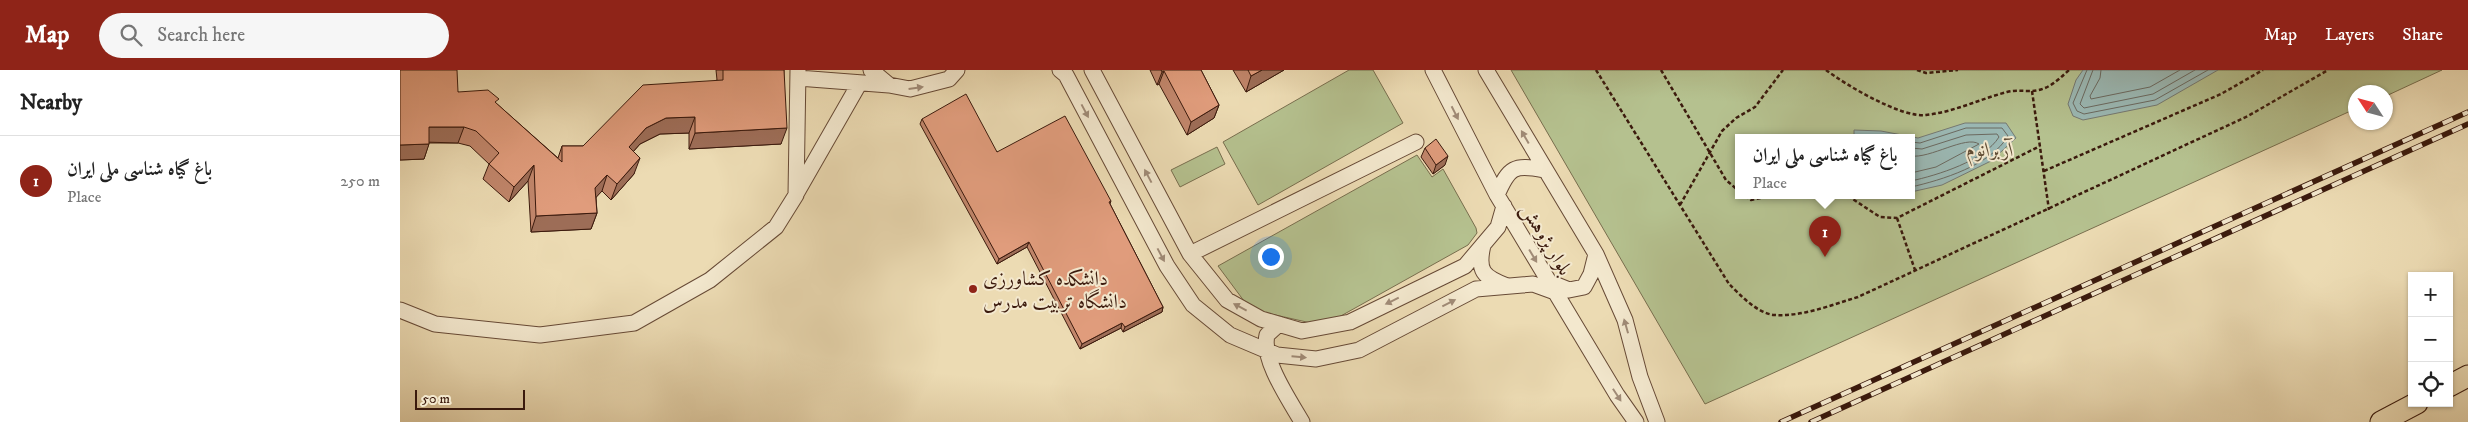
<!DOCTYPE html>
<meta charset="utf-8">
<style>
body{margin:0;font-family:"IM FELL DW Pica",Amiri,serif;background:#f6f6f6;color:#222}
.controls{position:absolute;right:15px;bottom:15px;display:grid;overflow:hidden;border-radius:0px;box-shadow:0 1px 4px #0004}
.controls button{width:45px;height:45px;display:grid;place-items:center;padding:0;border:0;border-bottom:1px solid #e0e0e0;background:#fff;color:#222;font:25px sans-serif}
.compass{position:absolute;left:1948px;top:15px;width:45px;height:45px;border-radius:50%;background:#fff;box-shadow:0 1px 4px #0004;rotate:306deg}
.scale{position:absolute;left:15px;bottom:12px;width:110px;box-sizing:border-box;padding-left:5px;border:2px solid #3b1a0d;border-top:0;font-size:14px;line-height:18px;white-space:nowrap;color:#3b1a0d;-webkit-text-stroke:4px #f3e8ce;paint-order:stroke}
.you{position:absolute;left:870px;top:186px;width:18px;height:18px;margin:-12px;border:4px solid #fff;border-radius:50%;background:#1a73e8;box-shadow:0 0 0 8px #1a73e833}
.badge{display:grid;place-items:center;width:32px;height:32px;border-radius:50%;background:#8f2418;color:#fff;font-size:16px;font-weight:700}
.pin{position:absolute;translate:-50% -41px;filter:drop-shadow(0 1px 2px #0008)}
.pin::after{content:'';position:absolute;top:26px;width:18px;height:15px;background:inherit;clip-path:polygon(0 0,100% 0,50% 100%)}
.popup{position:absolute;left:1335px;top:64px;width:180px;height:65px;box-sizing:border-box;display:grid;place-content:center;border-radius:0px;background:#fff;filter:drop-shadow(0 1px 4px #0005);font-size:16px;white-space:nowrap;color:#767676}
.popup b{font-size:19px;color:#222}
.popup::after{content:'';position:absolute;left:50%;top:100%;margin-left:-10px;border:10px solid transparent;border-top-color:#fff}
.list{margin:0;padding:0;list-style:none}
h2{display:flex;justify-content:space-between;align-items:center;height:65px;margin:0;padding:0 20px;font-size:21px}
h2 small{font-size:16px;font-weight:400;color:#767676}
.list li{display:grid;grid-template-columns:32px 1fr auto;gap:15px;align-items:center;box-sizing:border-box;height:90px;padding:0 20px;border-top:1px solid #e0e0e0}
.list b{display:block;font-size:19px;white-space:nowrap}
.list p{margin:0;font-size:16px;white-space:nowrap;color:#767676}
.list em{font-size:16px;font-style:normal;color:#767676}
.icon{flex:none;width:28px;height:28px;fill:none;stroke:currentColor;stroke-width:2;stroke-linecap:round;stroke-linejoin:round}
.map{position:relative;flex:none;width:2068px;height:352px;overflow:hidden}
header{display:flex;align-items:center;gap:30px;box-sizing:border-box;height:70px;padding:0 25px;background:#8f2418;color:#fff}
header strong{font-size:24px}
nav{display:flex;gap:28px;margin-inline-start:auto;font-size:18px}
.search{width:350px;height:45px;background:#f6f6f6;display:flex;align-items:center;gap:12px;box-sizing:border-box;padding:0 18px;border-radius:28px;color:#767676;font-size:19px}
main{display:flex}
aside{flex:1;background:#fff}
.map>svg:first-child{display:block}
</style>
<header>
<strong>Map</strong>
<div class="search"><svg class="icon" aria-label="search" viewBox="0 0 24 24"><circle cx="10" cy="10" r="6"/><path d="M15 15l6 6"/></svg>Search here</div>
<nav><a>Map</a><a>Layers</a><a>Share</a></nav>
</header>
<main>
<aside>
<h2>Nearby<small></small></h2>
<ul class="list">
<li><span class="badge">1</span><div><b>باغ گیاه‌ شناسی ملی ایران</b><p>Place</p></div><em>250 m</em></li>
</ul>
</aside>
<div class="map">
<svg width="2068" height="352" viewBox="0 0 2068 352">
<rect width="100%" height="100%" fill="#ecdbb3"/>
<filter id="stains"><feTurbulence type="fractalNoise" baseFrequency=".004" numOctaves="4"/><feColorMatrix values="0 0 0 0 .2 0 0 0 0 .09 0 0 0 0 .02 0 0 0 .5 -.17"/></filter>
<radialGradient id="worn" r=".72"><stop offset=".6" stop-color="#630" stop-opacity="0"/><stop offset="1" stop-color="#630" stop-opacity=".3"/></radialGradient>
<path fill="#b5c18f" stroke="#786e4e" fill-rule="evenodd" d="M949,0H973L1003,53L858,135L823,72Z
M1111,0H2042L1986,26V22H1956L1955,39L1305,334ZM1339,68H1511V126H1339Z
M817,77L825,94L780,117L771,100Z
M1017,85L1032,107L1043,99L1076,158L1077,163L1068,175L939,247L911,253L862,242L844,231L818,196Z"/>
<path fill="#9bb9b5" stroke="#757972" d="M1683,0H1818L1757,35L1683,50L1673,46L1668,34L1676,10Z
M1565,53H1606L1616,68L1591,91L1542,115L1511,122V68H1454V60L1481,61L1518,68Z"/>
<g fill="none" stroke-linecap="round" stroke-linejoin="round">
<path stroke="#6b6a61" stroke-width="1" d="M1687,0L1673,33L1677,41L1684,44L1755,30L1808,0
M1693,0L1680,34L1684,38L1753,24L1795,0
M1701,0L1700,8L1690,26L1691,29L1750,17L1780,0
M1511,72L1520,73L1566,58H1602L1608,66C1591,95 1542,110 1511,117
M1511,78L1522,79L1566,65L1597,64L1599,67C1584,91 1538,105 1511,111
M1511,86C1530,89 1566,65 1579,74L1536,97L1511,103"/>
<defs>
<path id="minor" d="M471,0L489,15
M660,0L666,5L767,196L793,235L830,265L877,285L916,289L959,280L1076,219L1133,214L1155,222
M692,0L790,184L827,230L861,249L902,261L950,252L1065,196L1098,157L1104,136
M1033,0L1097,125L1217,325L1236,352
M1086,0L1196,184L1225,250L1240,307L1257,352
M398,8L489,15L510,19L549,9L557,0
M396,124L459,14
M1097,125C1109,97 1114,94 1144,100
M1083,175C1077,201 1083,207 1107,216
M790,184L1016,72
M1149,212L1169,220L1184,217L1191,204L1196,184
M0,240L35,254L140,265L234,253L310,210L376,157L396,125L398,0
M879,254L867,265C861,289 890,331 902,352"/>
<path id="highway" d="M2049,316L2068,306
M1981,352L2017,333"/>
</defs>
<use href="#minor" stroke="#674a36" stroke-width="17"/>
<use href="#highway" stroke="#3b1a0d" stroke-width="23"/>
<path stroke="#3b1a0d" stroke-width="2.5" stroke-dasharray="4 2.5" stroke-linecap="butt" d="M1196,0L1329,214C1340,225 1357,243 1374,245C1402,247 1431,235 1458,227L1848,46L1928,0
M1261,0L1326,110L1339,121
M1426,0C1446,15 1501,48 1526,45C1554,42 1580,29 1607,22C1615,20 1622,21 1630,21C1647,21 1657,11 1669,0
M1517,0L1526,3L1558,0
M1632,21L1649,140
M1644,101L1821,24L1863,0
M1345,126L1351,130L1370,126
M1448,126L1480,147L1497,148L1640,76
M1280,135L1322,61L1336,48L1355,37L1383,0
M1497,148L1515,200"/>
<use href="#minor" stroke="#f3e8ce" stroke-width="15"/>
<use href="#highway" stroke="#ecdbb3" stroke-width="21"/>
<defs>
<path id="rail" d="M1381,352L2068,42
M1411,352L2068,54"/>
</defs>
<use href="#rail" stroke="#3b1a0d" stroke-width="5.5"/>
<use href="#rail" stroke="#f3e8ce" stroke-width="4" stroke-dasharray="11" stroke-linecap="butt"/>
</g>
<path fill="#c1866b" stroke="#3b1a0d" d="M0,0L58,22L97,34L158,88L162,76H183L317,10L316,0H384L381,74L289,79V63L260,64L240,74L233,82L234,104L211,130L202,121L196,127L197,143L191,159L131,162L128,111L109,132L83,109L89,94L70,76L58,73H29L24,89L0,90Z
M750,0H801L819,35L814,48L787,65L759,14L757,15Z
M833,0H884L846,22Z
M522,49L711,131L710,134L763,237L762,242L723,262L721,258L680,279L627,177L597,194L520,54Z
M1025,78L1045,95L1033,104L1021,87Z"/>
<path fill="#9d6d57" stroke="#3b1a0d" d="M862,0H884L846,22L851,6Z
M764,1L759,14L757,15L762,2Z
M819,35L814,48L787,65L791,52Z
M295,47L289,63L260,64L240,74L223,93L229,77L246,58L266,48Z
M29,57H64L58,73L23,72Z
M387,58L381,74L289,79L295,63Z
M29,74L24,89L0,90V75Z
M1048,86L1045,95L1033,104L1036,95Z
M240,88L234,104L211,130L217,114Z
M134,95L128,111L109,132L114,117Z
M207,105L202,121L190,134L195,118Z
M197,143L191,159L131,162L136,146Z
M629,172L627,177L597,194L599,189Z
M763,237L762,242L723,262L725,257Z
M722,253L721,258L680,279L682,274Z"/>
<path fill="#e09c7c" stroke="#3b1a0d" d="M0,0H57L58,22L88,20L99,29L95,32L162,92V76H183L243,15L323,10V0H384L387,58L295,63V47L266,48L246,58L229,77L240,88L217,114L207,105L195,118L197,143L136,146L134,95L114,117L89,94L99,83L76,61L64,57H29V74L0,75Z
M761,0H801L819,35L791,52L764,1L762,2Z
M848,0H862L851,6Z
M566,24L597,82L665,46L711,131L709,132L763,237L725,257L722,253L682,274L629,172L599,189L522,49Z
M1036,69L1048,86L1036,95L1025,78Z"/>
<defs><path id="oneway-solid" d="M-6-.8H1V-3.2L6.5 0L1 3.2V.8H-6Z" transform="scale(1.25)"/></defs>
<g fill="#a08b77">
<use href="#oneway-solid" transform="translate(516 18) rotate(-8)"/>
<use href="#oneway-solid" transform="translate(685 41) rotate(62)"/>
<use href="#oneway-solid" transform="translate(1055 43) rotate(63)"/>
<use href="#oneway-solid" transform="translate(1125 67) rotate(-120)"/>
<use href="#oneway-solid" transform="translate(748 106) rotate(-118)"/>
<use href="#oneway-solid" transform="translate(761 185) rotate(62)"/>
<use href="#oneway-solid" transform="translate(1133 186) rotate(59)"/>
<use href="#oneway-solid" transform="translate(992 231) rotate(154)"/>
<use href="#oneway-solid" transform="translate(1049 233) rotate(-27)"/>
<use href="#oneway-solid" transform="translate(840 237) rotate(-152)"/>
<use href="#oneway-solid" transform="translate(1226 256) rotate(-106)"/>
<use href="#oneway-solid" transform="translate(899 287) rotate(5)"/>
<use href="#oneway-solid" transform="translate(1217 325) rotate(57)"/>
</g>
<circle fill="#8f2418" stroke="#f3e8ce" stroke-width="2" cx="573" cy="219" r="5"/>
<g text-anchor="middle" stroke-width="4" stroke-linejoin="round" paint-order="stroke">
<g font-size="20" font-style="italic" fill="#604c34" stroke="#f3e8ce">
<text x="1590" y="86">آربرانوم</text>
</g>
<g font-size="20" fill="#3b1a0d" stroke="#f3e8ce">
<text transform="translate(1147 169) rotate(59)" y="7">بلوار پژوهش</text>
</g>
<g font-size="20" fill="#3b1a0d" stroke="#f3e8ce" text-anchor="start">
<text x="583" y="215">دانشکده کشاورزی<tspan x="583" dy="23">دانشگاه تربیت مدرس</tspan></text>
</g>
</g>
<rect width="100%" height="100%" filter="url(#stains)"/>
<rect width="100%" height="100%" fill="url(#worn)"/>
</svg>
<div class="controls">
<button>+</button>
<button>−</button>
<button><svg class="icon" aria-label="locate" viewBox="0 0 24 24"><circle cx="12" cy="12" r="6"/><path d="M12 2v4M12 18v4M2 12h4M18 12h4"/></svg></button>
</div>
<svg class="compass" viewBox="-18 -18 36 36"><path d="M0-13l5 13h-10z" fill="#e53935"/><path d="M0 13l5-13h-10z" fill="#767676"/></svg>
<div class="scale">50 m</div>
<div class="you"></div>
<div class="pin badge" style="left:1425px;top:187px">1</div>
<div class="popup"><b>باغ گیاه‌ شناسی ملی ایران</b>Place</div>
</div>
</main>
